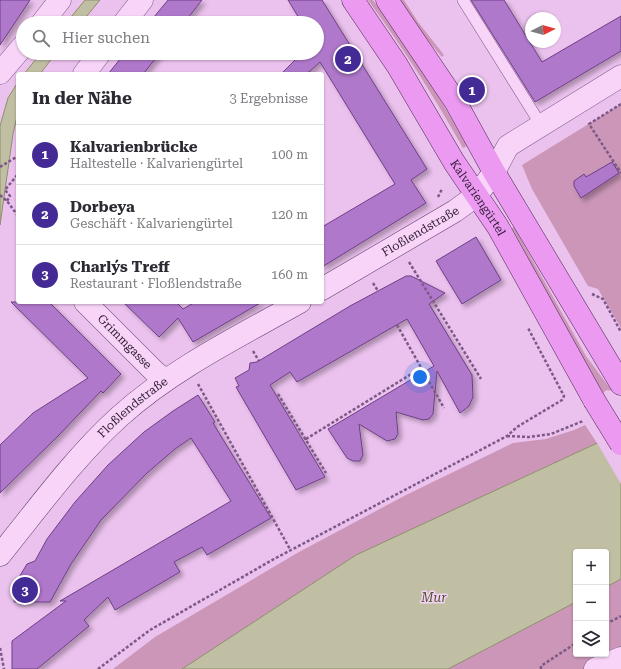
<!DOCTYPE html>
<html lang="de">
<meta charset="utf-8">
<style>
body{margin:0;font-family:"Roboto Serif",serif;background:#f2f2f3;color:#2b2b33}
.controls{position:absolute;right:12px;bottom:12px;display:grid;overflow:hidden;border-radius:4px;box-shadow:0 1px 3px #0004}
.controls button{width:36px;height:36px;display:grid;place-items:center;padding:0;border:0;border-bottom:1px solid #e1e1e2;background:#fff;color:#2b2b33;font:20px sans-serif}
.compass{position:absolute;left:525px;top:12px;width:36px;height:36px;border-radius:50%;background:#fff;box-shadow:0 1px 3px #0004;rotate:84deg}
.you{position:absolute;left:420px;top:377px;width:14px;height:14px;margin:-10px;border:3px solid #fff;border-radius:50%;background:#1a73e8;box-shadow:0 0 0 6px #1a73e833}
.badge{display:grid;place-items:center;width:26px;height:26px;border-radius:50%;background:#442a95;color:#fff;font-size:13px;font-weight:700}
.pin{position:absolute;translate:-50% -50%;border:2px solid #fff;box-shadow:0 1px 4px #0006}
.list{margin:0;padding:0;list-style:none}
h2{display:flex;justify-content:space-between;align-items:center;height:52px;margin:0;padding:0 16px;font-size:17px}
h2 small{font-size:13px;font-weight:400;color:#7c7c81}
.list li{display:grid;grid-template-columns:26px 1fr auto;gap:12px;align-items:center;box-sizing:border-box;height:60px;padding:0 16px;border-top:1px solid #e1e1e2}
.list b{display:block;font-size:15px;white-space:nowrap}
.list p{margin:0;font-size:13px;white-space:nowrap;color:#7c7c81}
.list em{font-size:13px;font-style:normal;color:#7c7c81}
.icon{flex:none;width:22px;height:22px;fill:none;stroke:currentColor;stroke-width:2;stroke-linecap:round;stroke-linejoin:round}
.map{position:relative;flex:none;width:621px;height:669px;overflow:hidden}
.search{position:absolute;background:#fff;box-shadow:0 1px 3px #0004;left:16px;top:16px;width:308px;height:44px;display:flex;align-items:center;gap:10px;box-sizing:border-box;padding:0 14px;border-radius:22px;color:#7c7c81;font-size:15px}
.panel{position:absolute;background:#fff;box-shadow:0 1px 3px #0004;left:16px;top:72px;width:308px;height:232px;border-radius:4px}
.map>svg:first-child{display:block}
</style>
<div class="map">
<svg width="621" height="669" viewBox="0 0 621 669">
<defs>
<filter id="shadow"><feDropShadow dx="3.5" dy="3.5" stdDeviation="2" flood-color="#0004"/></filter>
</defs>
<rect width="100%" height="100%" fill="#ebc1ed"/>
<path fill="#cb96b7" d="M368,0H373C408,46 439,95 467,146L463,148C434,96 403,48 368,0Z
M400,0H404L418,22L444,55L442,57L424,36Z
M621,104V328L598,289L588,286L532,189L522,165Z
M514,227L586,356L612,391L607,390L604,392V394L602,396L510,229Z
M585,425L597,443L356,555L182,669H113L155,637L299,552L406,495L513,443L546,439L574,430Z
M621,579V669H448L576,602V654H606V587Z"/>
<path fill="#c0bfa4" stroke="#8d8e6b" d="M85,0H100L81,23H66Z
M41,53H56L40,74H24Z
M18,82V112L13,134L0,225V126L8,98Z
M621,432V579L606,587V552H576V602L448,669H182L356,555Z"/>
<path fill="#ebc1ed" d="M621,430V484L596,441Z"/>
<path fill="#b078cb" stroke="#6d3f86" filter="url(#shadow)" d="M0,0H30L0,45Z
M168,0H202L184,23H149Z
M288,0H322L427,169L411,180L426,203L322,267V227L395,184L320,62L307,74H281L302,53H317V23H302Z
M471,0H504L542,62L621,16V51L535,102Z
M125,53H160L143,74H108Z
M612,162L619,173L581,198L574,186V181L584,174L586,177Z
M476,237L501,280L462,304L436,261Z
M406,276H411L445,293L429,304L472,375L473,397L469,406L460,413L437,371L433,414L429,419L423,420L396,412L398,434L395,439L387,441L359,424L363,455L360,461H353L347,458L328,429L434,366L407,319L297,382L290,372L270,385L325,477L296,490L236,387L239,386L235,378L249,370L250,363L257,362L350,306Z
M11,302H49L121,374L103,393L101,391L58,436L0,493V445L33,413L88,378Z
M123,302H176L183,309L195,302H262L193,342L178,318L159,337Z
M198,395L215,422L213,423L271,518L207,555L202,547L174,562L180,572L115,610L108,597L84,620L89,626L37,669H12V641L66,601H60L231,501L191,438L175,449L147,473L101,520L71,564L50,602H14L15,584L27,564L35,561L47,539L75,502L108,465L144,432L173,411Z"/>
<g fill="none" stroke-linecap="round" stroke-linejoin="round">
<defs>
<path id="lane" d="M463,0L541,125"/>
<g id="street">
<path d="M42,23L60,0"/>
<path d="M124,23L142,0"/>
<path d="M0,73L23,46"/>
<path d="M84,74L100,53"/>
<path d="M494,172L508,146L621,76"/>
<path id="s1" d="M85,302L156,373L166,380"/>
<path d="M595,669L621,658"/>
</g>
<g id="secondary">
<path id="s2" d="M322,289L455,211L477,195L494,172"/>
<path id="s3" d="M0,555C38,508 74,458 119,417C172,369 238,337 300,302"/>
</g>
<g id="primary">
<path id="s4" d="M353,0L397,65L454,162L498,227L594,400"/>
<path d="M387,0L455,101L494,172L621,384"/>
</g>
</defs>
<use href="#lane" stroke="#7d5987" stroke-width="12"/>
<use href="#street" stroke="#7d5987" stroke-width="23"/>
<use href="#secondary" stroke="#5e3c68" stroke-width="23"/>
<use href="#primary" stroke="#4a2d54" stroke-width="23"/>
<path stroke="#7d5987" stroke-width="2.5" stroke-dasharray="3 2" stroke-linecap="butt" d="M309,71L310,74
M621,104L589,124L621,173
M0,167L18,156
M0,195L7,201L18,216
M438,197L442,189
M7,201L10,196L5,190L18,174
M409,262L481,379
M373,283L378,291
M592,294L603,299L621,332
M397,325L444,408
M253,351L259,361
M198,384L291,551
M278,394L326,473
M507,436L529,437L551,434L583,421
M306,439L421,368
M606,624L621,616
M0,648L4,669
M98,669L150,630L274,559L507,436L517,427L562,400L564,396L528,328
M541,669V666L576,643"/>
<use href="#lane" stroke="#f7d4f8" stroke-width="11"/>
<use href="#street" stroke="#f7d4f8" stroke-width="22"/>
<use href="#secondary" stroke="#f7d4f8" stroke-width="22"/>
<use href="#primary" stroke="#ec99f1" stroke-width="22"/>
<defs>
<path id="primary-bridge" d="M594,400L621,444"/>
</defs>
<use href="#primary-bridge" stroke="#4a2d54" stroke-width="23" stroke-linecap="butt"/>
<use href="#primary-bridge" stroke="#ec99f1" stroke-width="22"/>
</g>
<g text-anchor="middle" stroke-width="3" stroke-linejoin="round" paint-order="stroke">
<g font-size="12" fill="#301d37" stroke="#f4d1f5">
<text dy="4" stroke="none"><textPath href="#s4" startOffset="234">Kalvariengürtel</textPath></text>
<text dy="4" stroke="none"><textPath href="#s2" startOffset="114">Floßlendstraße</textPath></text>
<text dy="4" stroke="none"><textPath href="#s1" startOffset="56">Grimmgasse</textPath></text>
<text dy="4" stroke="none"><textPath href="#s3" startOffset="199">Floßlendstraße</textPath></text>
</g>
<g font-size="13" font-style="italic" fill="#4e562d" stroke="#f4d1f5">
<text x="434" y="602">Mur</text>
</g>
</g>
</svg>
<div class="controls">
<button>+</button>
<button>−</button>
<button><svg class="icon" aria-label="layers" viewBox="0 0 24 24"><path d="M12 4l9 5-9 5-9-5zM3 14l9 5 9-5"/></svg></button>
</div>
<svg class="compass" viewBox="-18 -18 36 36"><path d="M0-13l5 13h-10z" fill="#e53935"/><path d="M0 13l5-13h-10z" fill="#7c7c81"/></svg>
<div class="you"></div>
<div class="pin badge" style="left:472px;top:90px">1</div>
<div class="pin badge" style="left:348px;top:59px">2</div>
<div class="pin badge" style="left:25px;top:590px">3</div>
<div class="search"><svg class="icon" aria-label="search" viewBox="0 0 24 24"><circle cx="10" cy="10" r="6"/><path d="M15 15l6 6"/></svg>Hier suchen</div>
<section class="panel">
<h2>In der Nähe<small>3 Ergebnisse</small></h2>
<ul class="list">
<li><span class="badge">1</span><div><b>Kalvarienbrücke</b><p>Haltestelle · Kalvariengürtel</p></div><em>100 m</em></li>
<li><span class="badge">2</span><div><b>Dorbeya</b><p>Geschäft · Kalvariengürtel</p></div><em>120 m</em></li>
<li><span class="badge">3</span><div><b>Charly´s Treff</b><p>Restaurant · Floßlendstraße</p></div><em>160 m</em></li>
</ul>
</section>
</div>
